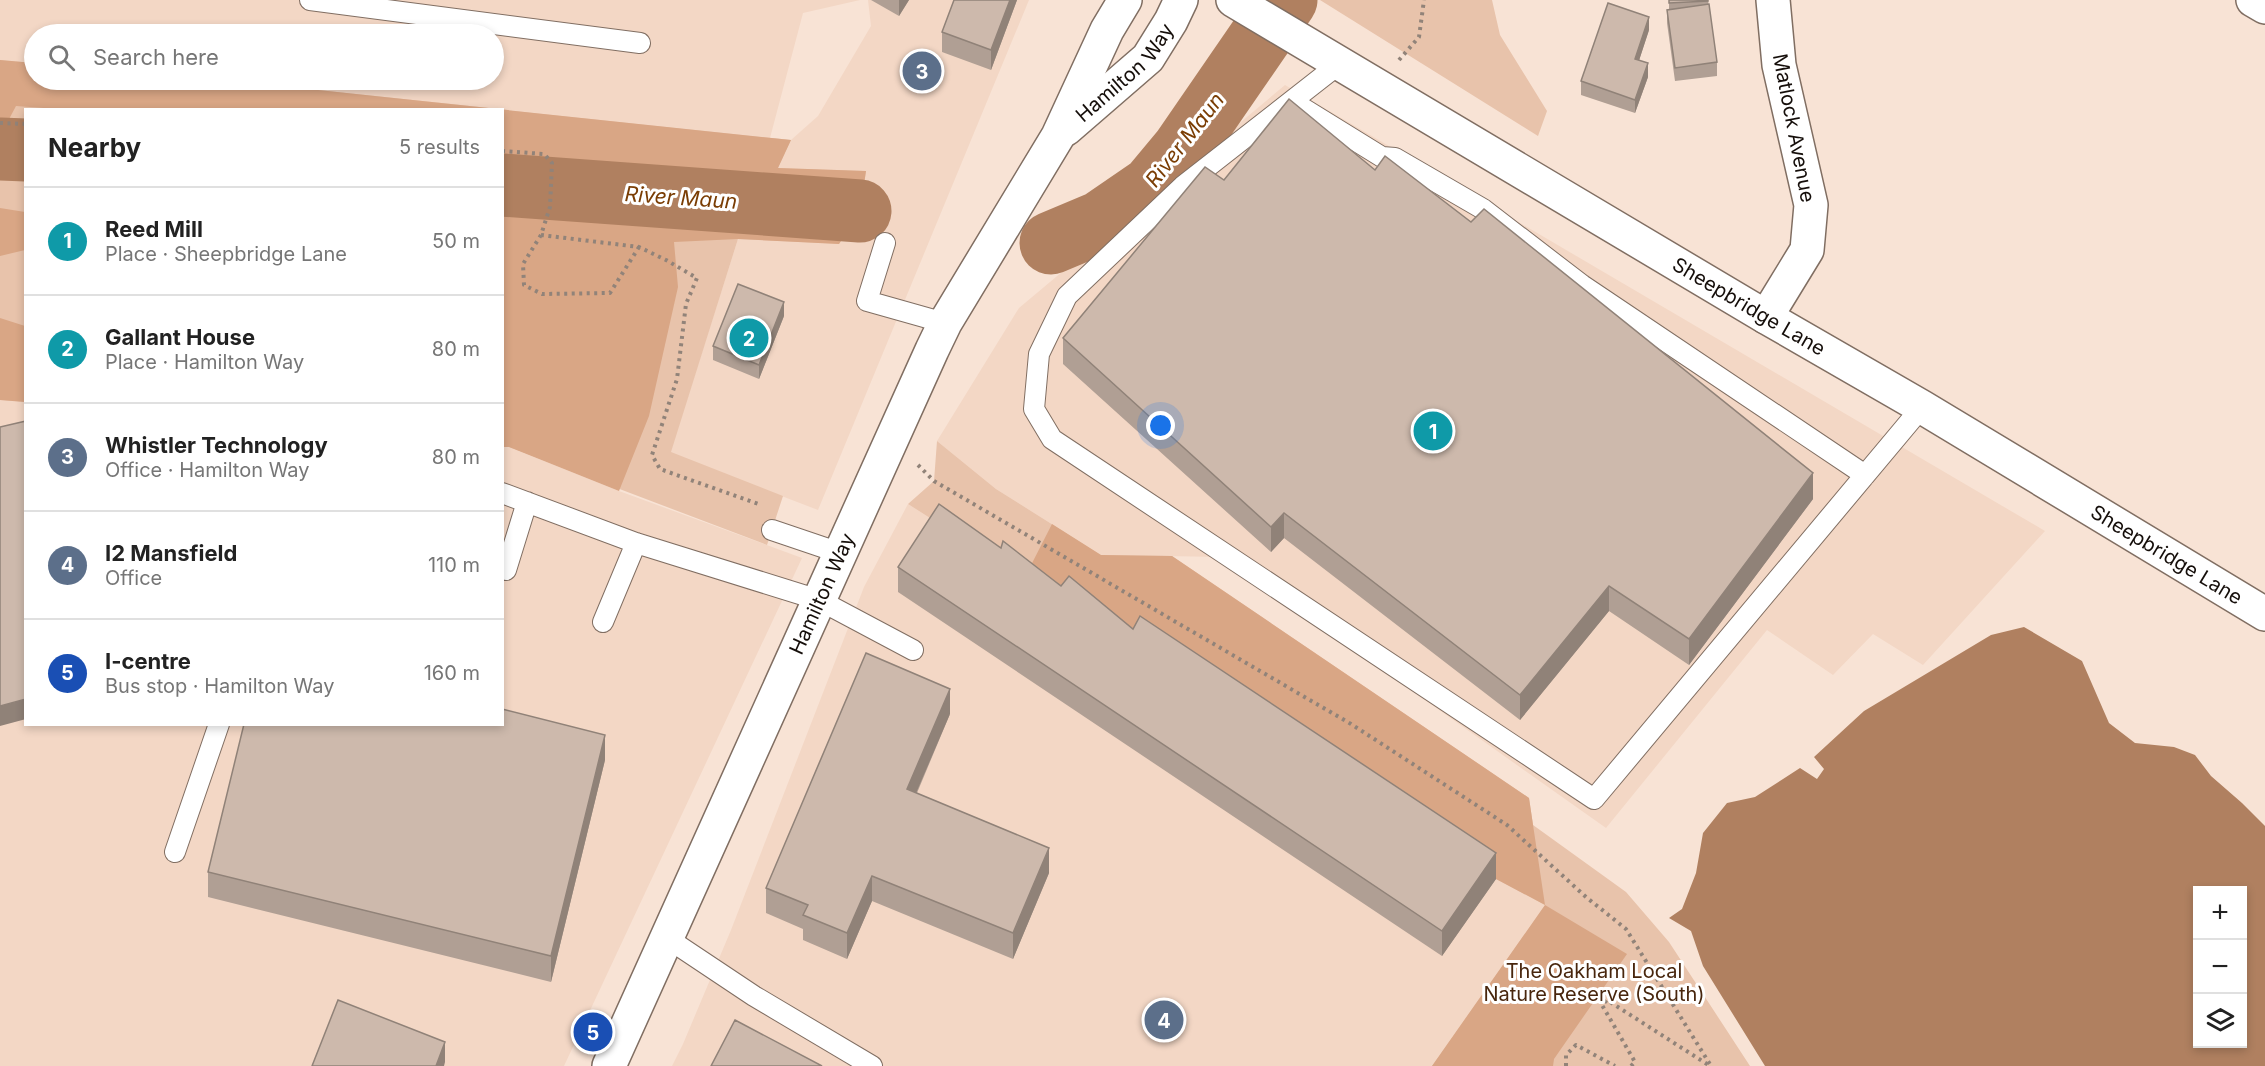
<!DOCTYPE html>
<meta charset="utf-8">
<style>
body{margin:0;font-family:Inter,sans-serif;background:#f6f6f6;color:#222}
.controls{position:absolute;right:18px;bottom:18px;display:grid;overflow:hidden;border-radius:0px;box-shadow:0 3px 9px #0003}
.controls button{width:54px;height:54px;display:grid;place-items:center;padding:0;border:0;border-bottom:2px solid #e0e0e0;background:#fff;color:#222;font:30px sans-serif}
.you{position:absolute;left:1161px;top:426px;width:21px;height:21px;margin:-15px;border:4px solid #fff;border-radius:50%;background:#1a73e8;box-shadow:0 0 0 9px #1a73e833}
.badge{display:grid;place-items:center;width:39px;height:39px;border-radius:50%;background:#7c3aed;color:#fff;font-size:20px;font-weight:700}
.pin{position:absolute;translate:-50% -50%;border:3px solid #fff;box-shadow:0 2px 6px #0006}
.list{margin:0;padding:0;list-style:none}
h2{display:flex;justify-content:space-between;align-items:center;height:78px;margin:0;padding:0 24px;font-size:26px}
h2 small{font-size:20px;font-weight:400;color:#767676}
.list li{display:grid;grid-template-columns:39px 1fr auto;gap:18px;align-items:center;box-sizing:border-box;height:108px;padding:0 24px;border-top:2px solid #e0e0e0}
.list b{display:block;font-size:22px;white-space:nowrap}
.list p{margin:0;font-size:20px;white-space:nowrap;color:#767676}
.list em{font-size:20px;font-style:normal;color:#767676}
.icon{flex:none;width:33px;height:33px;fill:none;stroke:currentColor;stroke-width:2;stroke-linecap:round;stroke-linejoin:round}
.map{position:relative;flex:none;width:2265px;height:1066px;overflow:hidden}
.search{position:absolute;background:#fff;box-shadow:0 3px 9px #0003;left:24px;top:24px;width:480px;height:66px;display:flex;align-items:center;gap:15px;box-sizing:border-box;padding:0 21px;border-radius:33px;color:#767676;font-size:22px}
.panel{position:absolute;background:#fff;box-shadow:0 3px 9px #0003;left:24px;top:108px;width:480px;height:618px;border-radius:0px}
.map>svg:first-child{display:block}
</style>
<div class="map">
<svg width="2265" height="1066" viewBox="0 0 2265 1066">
<rect width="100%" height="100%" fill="#f8e3d5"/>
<path fill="#f3d7c5" d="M0,0H860L803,13L770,138L222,80H494V34H34V63L0,60Z
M868,0H1029L818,510L670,453L738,239L839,244L865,171L778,168L791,140L818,116L871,26Z
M1285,85L2045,531L1923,665L1873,634L1833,675L1767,630L1606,828L1223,557L1101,555L996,489L937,441L1019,308Z
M0,400L25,402L26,724H502L503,447H509L619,491L802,558L564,1066H0Z
M908,504L1496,879L1545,905L1432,1066H672L683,1044L731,930L864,587Z"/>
<path fill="#e8c3ab" d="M1320,0H1492L1500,35L1547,111L1538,136Z
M0,60L34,63V80H222L791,140L778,168L866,171L860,211L839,244L738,239L671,452L783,496L767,545L509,447H503L502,110H26L25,402L0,400Z
M937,441L996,489L1101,555L1172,556L1529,798L1533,825L1626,892L1669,942L1750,1066H1432L1545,905L1496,879L908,504L934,481Z"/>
<path fill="#d9a685" d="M0,60L34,63V80H222L791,140L778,168L866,171L860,211L839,244L738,239L674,242L678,287L649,416L619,491L509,447H503L502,110H71L16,106L0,136Z
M0,208L25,212V250L0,256Z
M0,318L25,326V402L0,400Z
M1052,524L1101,555L1172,556L1529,798L1545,905L1627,954L1554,1059L1553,1066H1432L1545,905L1496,879L1026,575Z"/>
<path fill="#b08060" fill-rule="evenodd" d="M2024,627L2082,661L2109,723L2135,743L2174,747L2195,755L2211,776L2242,803L2265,826V1066H1765L1703,966L1691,931L1669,918L1682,909L1696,873L1703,833L1727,803L1755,797L1800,768L1817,779L1824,769L1814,757L1864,711L1991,635ZM2198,890H2242V1044H2198Z"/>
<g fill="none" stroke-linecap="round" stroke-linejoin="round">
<path stroke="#b08060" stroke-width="63" d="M0,149L26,150
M502,185L860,211
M1051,243L1101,222L1152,187L1182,151L1286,0"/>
<defs>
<path id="service" d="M310,0L640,43
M1339,64L1183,186L1067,296L1039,354L1034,409L1052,439L1594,799L1922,407
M1293,102L1382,157L1395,158L1483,209L1582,285L1865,475
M885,243L867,301L945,323
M502,493L636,543L819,600L913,650
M772,530L840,553
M506,570L527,502
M603,622L636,543
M175,852L219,724
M667,938L754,996L872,1066"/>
<path id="minor" d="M2253,0L2265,7
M1766,317L1807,250L1811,205L1779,65L1773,0"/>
<g id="tertiary">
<path id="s1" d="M1233,0L1766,317L1922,407L2265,614"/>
<path id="s2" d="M1066,129L1148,58L1171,21L1181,0"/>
<path id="s3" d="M609,1066L932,350L945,323L1058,136L1107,30L1125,0"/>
</g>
</defs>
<use href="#service" stroke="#806e62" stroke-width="22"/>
<use href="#minor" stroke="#806e62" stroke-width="36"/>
<use href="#tertiary" stroke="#806e62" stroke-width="36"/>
<path stroke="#918379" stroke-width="4" stroke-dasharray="3 4.5" stroke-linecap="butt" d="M1399,60L1419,37L1424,0
M0,123L26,124
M502,151L544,154L552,163L550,207L541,235L639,247L666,260L697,278L686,304L677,379L652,455L660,469L761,505
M541,235L523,264L524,285L542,294L610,293L639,247
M918,465L934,481L1351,724L1507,825L1586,897L1626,929L1711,1066
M1566,1066V1055L1576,1045L1615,1066
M1631,1066L1635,1062L1602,1005L1607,1000L1710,1066"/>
<use href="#service" stroke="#fff" stroke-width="20"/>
<use href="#minor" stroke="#fff" stroke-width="33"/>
<use href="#tertiary" stroke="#fff" stroke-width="33"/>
</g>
<path fill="#b09f94" d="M871,0H909L899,16Z
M954,0H1017L991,70L942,52V32Z
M1669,0H1708L1717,62V76L1675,81L1667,23V10L1669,9Z
M1649,30L1639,60L1648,77L1635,113L1581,95V81Z
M1375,170L1813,499L1689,665L1609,611L1520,720L1284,538L1271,552L1063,364V338L1224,180Z
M784,316L759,379L713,360V346Z
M1001,548L1133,629L1496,879L1442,956L898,592V567Z
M950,714L917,793L1049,873L1013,959L872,901L847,959L803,940V929L766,913V888Z
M605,760L551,982L208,897V872Z"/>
<path fill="#908278" d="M899,0H909L899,16Z
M1010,0H1017L991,70V50Z
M1649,17V30L1635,73V59Z
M1648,63V77L1635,113V100Z
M784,302V316L759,379V365Z
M1813,473V499L1689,665V639Z
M1284,513V538L1271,552V527Z
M1609,586V611L1520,720V695Z
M950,689V714L907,814V789Z
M26,699V719L0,726V706Z
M605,735V760L551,982V956Z
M1049,848V873L1013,959V933Z
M1496,853V879L1442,956V931Z
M872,876V901L847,959V933Z
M445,1042V1062L444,1066H436Z"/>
<path fill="#cdb9ac" stroke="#908278" stroke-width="1.5" d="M954,0H1010L991,50L942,32Z
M1669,0H1708V1L1669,3Z
M1608,3L1649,17L1635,59L1648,63L1635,100L1581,81Z
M1709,4L1717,62L1675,68L1667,10Z
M1289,99L1375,170L1385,156L1471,222L1484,209L1813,473L1689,639L1609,586L1520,695L1284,513L1271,527L1063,338L1205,167L1224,180Z
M738,284L784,302L759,365L713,346Z
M26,421V699L0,706V427Z
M939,504L1001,548L1003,541L1061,586L1069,576L1133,629L1140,616L1496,853L1442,931L898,567Z
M866,653L950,689L907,789L1049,848L1013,933L872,876L847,933L803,915L808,905L766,888Z
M502,709L605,735L551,956L208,872L244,724H502Z
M338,1000L445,1042L436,1066H312Z
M735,1020L822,1066H711Z"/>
<g text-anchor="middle" stroke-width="6" stroke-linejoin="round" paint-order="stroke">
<g font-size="20" fill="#150e0a" stroke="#fff">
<text dy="7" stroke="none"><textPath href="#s2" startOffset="82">Hamilton Way</textPath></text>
<text transform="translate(1794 128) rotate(79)" y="7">Matlock Avenue</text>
<text dy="7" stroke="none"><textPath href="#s1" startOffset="600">Sheepbridge Lane</textPath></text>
<text dy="7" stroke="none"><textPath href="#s1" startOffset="1086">Sheepbridge Lane</textPath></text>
<text dy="7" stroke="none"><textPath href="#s3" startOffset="518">Hamilton Way</textPath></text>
</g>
<g font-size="20" fill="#48260d" stroke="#fff">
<text x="1594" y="978">The Oakham Local<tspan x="1594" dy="23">Nature Reserve (South)</tspan></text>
</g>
<g font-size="21" font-style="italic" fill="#7a3d04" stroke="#fff">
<text transform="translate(1185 140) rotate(-52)" y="7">River Maun</text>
<text transform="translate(681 198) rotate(4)" y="7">River Maun</text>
</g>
</g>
</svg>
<div class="controls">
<button>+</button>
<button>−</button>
<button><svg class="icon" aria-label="layers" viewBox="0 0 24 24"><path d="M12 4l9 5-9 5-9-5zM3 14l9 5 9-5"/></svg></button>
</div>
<div class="you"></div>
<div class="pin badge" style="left:1433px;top:431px;background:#0f9aa8">1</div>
<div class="pin badge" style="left:749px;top:338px;background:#0f9aa8">2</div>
<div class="pin badge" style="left:922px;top:71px;background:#5c6f8a">3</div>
<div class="pin badge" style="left:1164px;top:1020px;background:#5c6f8a">4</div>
<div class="pin badge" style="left:593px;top:1032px;background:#1a4fb4">5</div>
<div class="search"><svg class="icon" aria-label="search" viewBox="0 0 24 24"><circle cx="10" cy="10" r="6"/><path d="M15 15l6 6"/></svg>Search here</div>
<section class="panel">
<h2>Nearby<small>5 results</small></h2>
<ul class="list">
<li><span class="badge" style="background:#0f9aa8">1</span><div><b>Reed Mill</b><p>Place · Sheepbridge Lane</p></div><em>50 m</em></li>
<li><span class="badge" style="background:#0f9aa8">2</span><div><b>Gallant House</b><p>Place · Hamilton Way</p></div><em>80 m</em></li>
<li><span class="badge" style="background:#5c6f8a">3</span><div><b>Whistler Technology</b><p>Office · Hamilton Way</p></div><em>80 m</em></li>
<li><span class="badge" style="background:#5c6f8a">4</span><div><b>I2 Mansfield</b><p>Office</p></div><em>110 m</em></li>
<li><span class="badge" style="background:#1a4fb4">5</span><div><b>I-centre</b><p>Bus stop · Hamilton Way</p></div><em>160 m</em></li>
</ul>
</section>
</div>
